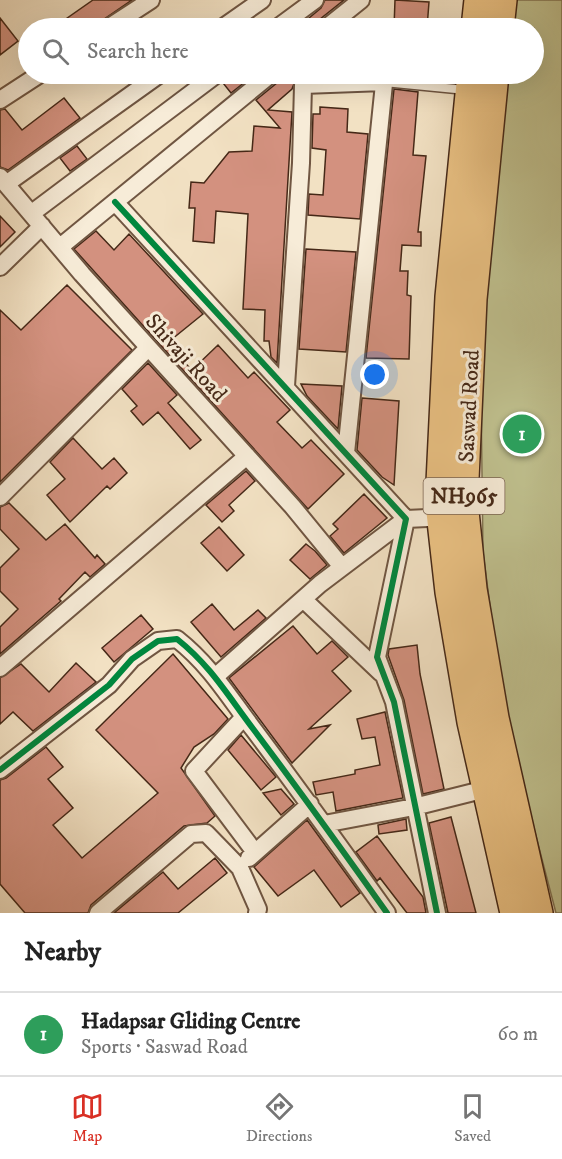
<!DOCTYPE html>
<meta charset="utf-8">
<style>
body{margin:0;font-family:"IM FELL DW Pica",serif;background:#f6f6f6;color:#222}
.you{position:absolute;left:375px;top:375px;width:21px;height:21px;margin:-15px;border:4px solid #fff;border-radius:50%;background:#1a73e8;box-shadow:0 0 0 9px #1a73e833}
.badge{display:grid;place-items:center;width:39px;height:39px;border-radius:50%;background:#d93025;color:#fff;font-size:20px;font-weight:700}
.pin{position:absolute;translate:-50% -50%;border:3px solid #fff;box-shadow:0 2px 6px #0006}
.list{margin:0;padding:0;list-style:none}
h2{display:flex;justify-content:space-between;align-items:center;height:78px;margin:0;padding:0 24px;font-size:26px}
h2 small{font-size:20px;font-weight:400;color:#767676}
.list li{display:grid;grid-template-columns:39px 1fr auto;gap:18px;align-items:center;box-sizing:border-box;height:84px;padding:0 24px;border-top:2px solid #e0e0e0}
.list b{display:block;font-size:22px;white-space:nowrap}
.list p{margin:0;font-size:20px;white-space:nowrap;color:#767676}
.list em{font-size:20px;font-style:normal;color:#767676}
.icon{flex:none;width:33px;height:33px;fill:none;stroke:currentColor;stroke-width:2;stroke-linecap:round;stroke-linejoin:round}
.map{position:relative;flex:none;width:562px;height:913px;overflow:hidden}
.search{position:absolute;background:#fff;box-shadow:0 6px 24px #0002;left:18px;right:18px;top:18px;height:66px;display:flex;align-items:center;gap:15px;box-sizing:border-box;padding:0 21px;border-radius:33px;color:#767676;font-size:22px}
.sheet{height:162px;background:#fff}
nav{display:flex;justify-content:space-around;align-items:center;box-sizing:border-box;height:84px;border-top:2px solid #e0e0e0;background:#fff;font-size:16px;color:#767676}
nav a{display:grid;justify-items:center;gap:3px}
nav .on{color:#d93025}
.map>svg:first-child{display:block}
</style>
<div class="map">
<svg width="562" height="913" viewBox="0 0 562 913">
<rect width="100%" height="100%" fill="#f2e1c3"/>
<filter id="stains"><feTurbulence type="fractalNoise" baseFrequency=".00333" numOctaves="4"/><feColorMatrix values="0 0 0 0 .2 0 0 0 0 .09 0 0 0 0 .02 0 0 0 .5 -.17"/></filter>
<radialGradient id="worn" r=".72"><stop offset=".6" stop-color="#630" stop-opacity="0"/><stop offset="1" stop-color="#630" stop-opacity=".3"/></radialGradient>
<path fill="#c0c18f" stroke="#827453" stroke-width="1.5" d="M514,0H562V913H556L504,713L483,552L480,316L506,74H534V28H511Z"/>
<path fill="#d3917f" stroke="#452817" stroke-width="1.5" d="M93,0H132L91,28H53Z
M325,0H344L319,20L316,28H297L321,8Z
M395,0L429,2L427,28H394Z
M0,18L18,41L0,55Z
M227,74H255L231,93L223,83Z
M281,74H312L297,76L292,89L268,110L292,112L277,363L271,357L269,341H264L265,310L243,309L248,214L216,211L214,243L193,241L195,208H189L191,182L204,183L229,152L252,151L254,126L280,128L256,100L278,82Z
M394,89L418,92L413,155L426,156L418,232H421V246L402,245L400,271H408L407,295L411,296L409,359L366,358Z
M64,98L80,118L8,170L0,167V110L5,109L22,130Z
M320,107L348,109L347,132L368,134L360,219L308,215L309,194L323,195L326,150L312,148L313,114H320Z
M77,146L87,159L70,171L60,158Z
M0,216L15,232L0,247Z
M96,231L114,250L129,234L203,314L166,344L192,370L218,345L248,378L254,372L290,410L277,422L302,448L311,440L344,474L308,509L74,249Z
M306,249L356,252L346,352L299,349Z
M67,285L132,350L0,482V310L21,330Z
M148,363L177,395L168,403L201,440L190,449L158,412L143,425L131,411L137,406L122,389Z
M301,384L342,386L338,429L307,396Z
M362,398L399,401L394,485L382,477L357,450Z
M73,438L102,469L114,458L127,473L110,489L107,486L70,522L47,495L65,479L50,462Z
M246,471L255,481L229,505L234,511L222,522L206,505Z
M364,494L387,518L344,553L330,536L338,529L333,524Z
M9,503L46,540L65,524L95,558L97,555L105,564L90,577L85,572L59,599L61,601L0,654V627L18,609L0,591V568L19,549L0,529V507Z
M219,527L244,555L227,571L201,543Z
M306,544L315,551L327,565L310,579L290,560Z
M212,604L234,630L258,610L266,618L221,657L191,622Z
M141,615L153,629L114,662L102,648Z
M293,626L317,654L332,641L348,657L332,671L351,691L309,729L330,725L292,763L229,678Z
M417,645L420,674L444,789L423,794L404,700L388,655L389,649Z
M173,654L228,719L214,734L194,747L181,768L215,816L207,823L184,826L91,905L88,913H25L0,884V780L6,778L46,747L63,767L48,779L73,808L53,825L82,858L158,793L96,730Z
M76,663L96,682L33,731L13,712L0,724V678L21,664L49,692Z
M385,712L403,798L336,811L333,792L316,795L313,782L355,774V770L380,765L375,737L362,739L357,719Z
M241,735L276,777L261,790L228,750Z
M281,789L294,804L281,815L263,793Z
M451,817L476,913H448L429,823Z
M406,819L407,830L379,834L378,825Z
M307,820L360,893L341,907L314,870L278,896L254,867Z
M377,836L423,897L426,913H407L380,878L377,881L356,852Z
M215,858L227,873L178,913H114L163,872L178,889Z"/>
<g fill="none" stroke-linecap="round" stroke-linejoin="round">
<defs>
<path id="service" d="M384,82L466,90"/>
<path id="minor" d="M108,28L151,0
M222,28L262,0
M277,28L315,0
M326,28L361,0
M0,100L40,74
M0,177L82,274L292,506L342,567
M6,184L160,74
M115,202L406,519L377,657L394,702L437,913
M32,213L217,74
M60,247L271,74
M0,267L42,226
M286,386L301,163L303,85L384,82
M346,453L385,74
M0,497L148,348
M303,599L381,673
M0,668L247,456
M216,676L320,584L406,519L449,517
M244,717L194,771L254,851
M0,770L109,685L132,659L158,641L177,639C211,666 228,696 254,730C299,790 343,851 387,913
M324,824L414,807L486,789
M249,858L310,804
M98,913L191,834L206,833L240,868L258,909L257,913"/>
<path id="trunk" d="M475,28L478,0
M500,28L503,0
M471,74L449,297L439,503L449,592L471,722L514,913
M495,74L473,299L464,502L473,589L495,718L539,913"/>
</defs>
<use href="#service" stroke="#705642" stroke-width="11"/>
<use href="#minor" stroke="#705642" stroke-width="20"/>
<use href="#trunk" stroke="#452817" stroke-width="30"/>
<use href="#service" stroke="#f7ecd8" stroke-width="8"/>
<use href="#minor" stroke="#f7ecd8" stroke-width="16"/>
<use href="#trunk" stroke="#e9c082" stroke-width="27"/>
<defs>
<path id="cycleway" d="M115,202L406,519L377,657L394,702L437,913
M0,770L109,685L132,659L158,641L177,639C211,666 228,696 254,730C299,790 343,851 387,913"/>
</defs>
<use href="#cycleway" stroke="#f7ecd8" stroke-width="10"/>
<use href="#cycleway" stroke="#00873e" stroke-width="6"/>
</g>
<g text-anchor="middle" stroke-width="6" stroke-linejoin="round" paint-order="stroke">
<rect fill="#f7ecd8" stroke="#7a6351" stroke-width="1.5" x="423.5" y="478" width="81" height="36" rx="4.5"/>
<g font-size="21" font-weight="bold" fill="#452817">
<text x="464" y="503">NH965</text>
</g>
<g font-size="22" fill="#452817" stroke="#f7ecd8">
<text transform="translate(187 357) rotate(48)" y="8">Shivaji Road</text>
<text transform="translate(468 406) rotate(-87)" y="8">Saswad Road</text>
</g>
</g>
<rect width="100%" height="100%" filter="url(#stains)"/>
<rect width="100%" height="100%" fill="url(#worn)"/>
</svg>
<div class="you"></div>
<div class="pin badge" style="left:522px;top:434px;background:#2e9e5b">1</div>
<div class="search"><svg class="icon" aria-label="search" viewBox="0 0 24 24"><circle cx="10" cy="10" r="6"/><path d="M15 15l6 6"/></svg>Search here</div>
</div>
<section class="sheet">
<h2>Nearby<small></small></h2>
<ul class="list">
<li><span class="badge" style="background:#2e9e5b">1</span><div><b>Hadapsar Gliding Centre</b><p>Sports · Saswad Road</p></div><em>60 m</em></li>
</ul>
</section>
<nav>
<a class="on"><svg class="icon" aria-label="map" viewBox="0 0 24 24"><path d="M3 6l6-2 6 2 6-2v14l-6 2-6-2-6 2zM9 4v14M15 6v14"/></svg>Map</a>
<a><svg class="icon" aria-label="directions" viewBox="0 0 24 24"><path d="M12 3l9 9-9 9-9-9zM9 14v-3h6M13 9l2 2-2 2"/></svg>Directions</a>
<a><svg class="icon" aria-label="saved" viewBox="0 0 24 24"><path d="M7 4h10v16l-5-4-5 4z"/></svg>Saved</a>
</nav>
